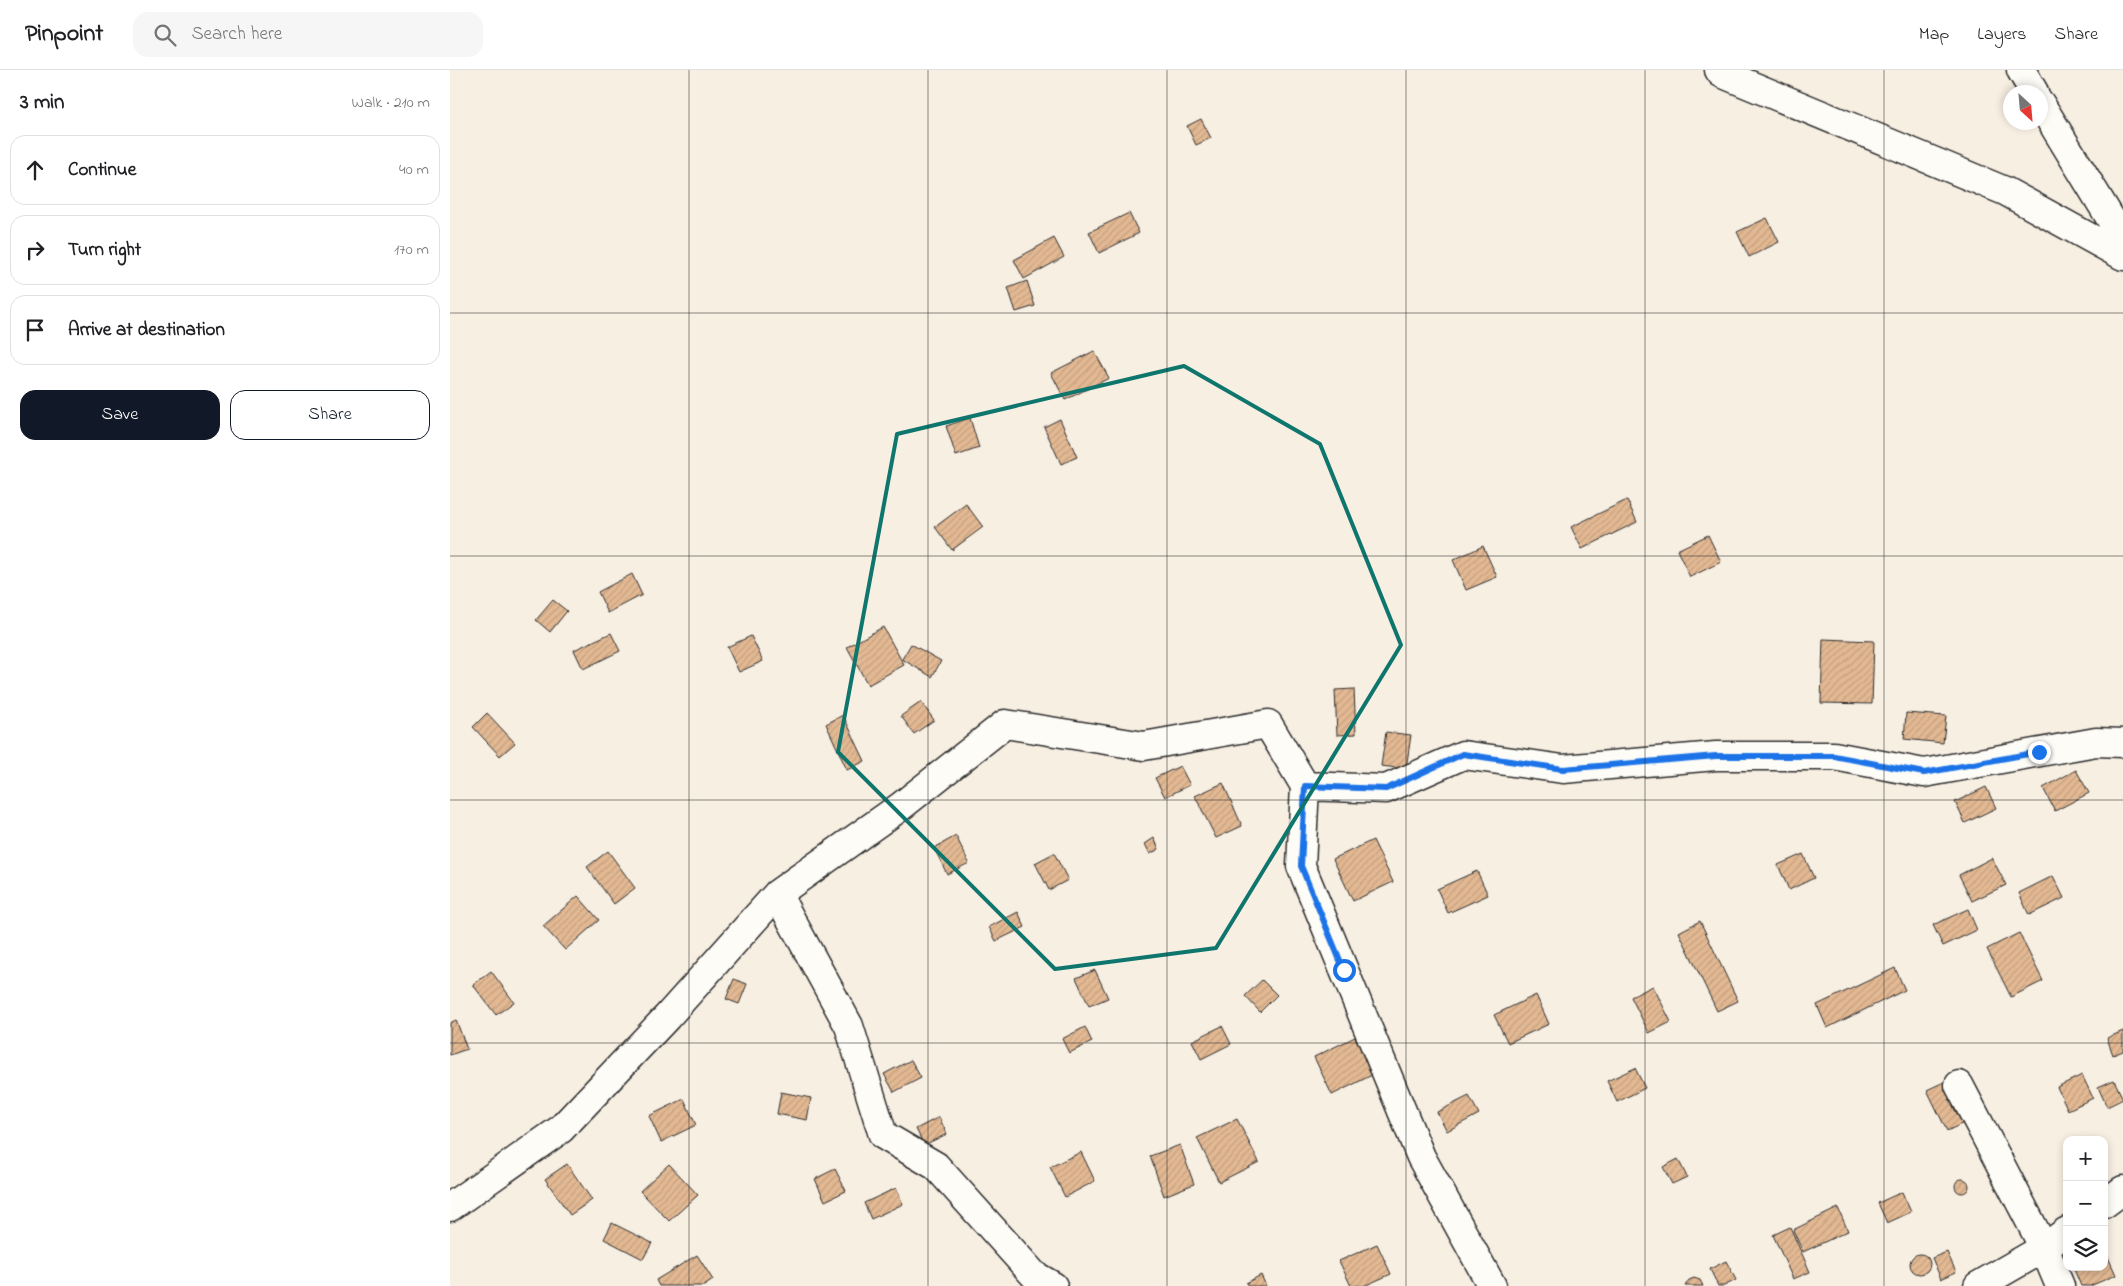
<!DOCTYPE html>
<meta charset="utf-8">
<style>
body{margin:0;font-family:"Indie Flower",sans-serif;background:#f6f6f6;color:#202124}
.controls{position:absolute;right:15px;bottom:15px;display:grid;overflow:hidden;border-radius:10px;box-shadow:0 2px 8px #0003}
.controls button{width:45px;height:45px;display:grid;place-items:center;padding:0;border:0;border-bottom:1px solid #e0e0e0;background:#fff;color:#202124;font:25px sans-serif}
.compass{position:absolute;left:1553px;top:15px;width:45px;height:45px;border-radius:50%;background:#fff;box-shadow:0 2px 8px #0003;rotate:154deg}
.stop{position:absolute;width:15px;height:15px;margin:-11px;border:4px solid #1a73e8;border-radius:50%;background:#fff}
.stop.end{background:#1a73e8;border-color:#fff;box-shadow:0 1px 5px #0008}
.list{margin:0;padding:0;list-style:none}
h2{display:flex;justify-content:space-between;align-items:center;height:65px;margin:0;padding:0 20px;font-size:21px}
h2 small{font-size:16px;font-weight:400;color:#757577}
.list li{display:grid;grid-template-columns:32px 1fr auto;gap:15px;align-items:center;box-sizing:border-box;height:70px;margin:0 10px 10px;padding:0 10px;border:1px solid #e0e0e0;border-radius:15px}
.list b{display:block;font-size:19px;white-space:nowrap}
.list em{font-size:16px;font-style:normal;color:#757577}
.actions{display:flex;gap:10px;padding:15px 20px}
.actions a{flex:1;padding:11px 0;border:1px solid #111827;border-radius:15px;text-align:center;font-size:18px;color:#111827}
.actions .main{background:#111827;color:#fff}
.icon{flex:none;width:28px;height:28px;fill:none;stroke:currentColor;stroke-width:2;stroke-linecap:round;stroke-linejoin:round}
.map{position:relative;flex:none;width:1673px;height:1216px;overflow:hidden}
header{display:flex;align-items:center;gap:30px;box-sizing:border-box;height:70px;padding:0 25px;background:#fff;border-bottom:1px solid #e0e0e0}
header strong{font-size:24px}
nav{display:flex;gap:28px;margin-inline-start:auto;font-size:18px}
.search{width:350px;height:45px;background:#f6f6f6;display:flex;align-items:center;gap:12px;box-sizing:border-box;padding:0 18px;border-radius:15px;color:#757577;font-size:19px}
main{display:flex}
aside{flex:1;background:#fff}
.map>svg:first-child{display:block}
</style>
<header>
<strong>Pinpoint</strong>
<div class="search"><svg class="icon" aria-label="search" viewBox="0 0 24 24"><circle cx="10" cy="10" r="6"/><path d="M15 15l6 6"/></svg>Search here</div>
<nav><a>Map</a><a>Layers</a><a>Share</a></nav>
</header>
<main>
<aside>
<h2>3 min<small>Walk · 210 m</small></h2>
<ul class="list">
<li><svg class="icon" aria-label="ahead" viewBox="0 0 24 24"><path d="M12 20V5M6 11l6-6 6 6"/></svg><div><b>Continue</b></div><em>40 m</em></li>
<li><svg class="icon" aria-label="right" viewBox="0 0 24 24"><path d="M7 20v-9h11M14 6l5 5-5 5"/></svg><div><b>Turn right</b></div><em>170 m</em></li>
<li><svg class="icon" aria-label="arrive" viewBox="0 0 24 24"><path d="M6 21V4h12l-3 4 3 4H6"/></svg><div><b>Arrive at destination</b></div></li>
</ul>
<div class="actions"><a class="main">Save</a><a>Share</a></div>
</aside>
<div class="map">
<svg width="1673" height="1216" viewBox="0 0 1673 1216">
<defs>
<pattern id="building-hatch" width="6" height="6" patternUnits="userSpaceOnUse" patternTransform="scale(1.25)"><rect width="6" height="6" fill="#e3b993"/><path d="M-1 1l2-2M0 6l6-6M5 7l2-2" fill="none" stroke="#c39f7f"/></pattern>
</defs>
<rect width="100%" height="100%" fill="#f8efe3"/>
<filter id="ink" filterUnits="userSpaceOnUse"><feTurbulence type="fractalNoise" baseFrequency=".02" numOctaves="2"/><feDisplacementMap in="SourceGraphic" scale="10" xChannelSelector="R" yChannelSelector="G"/><feConvolveMatrix kernelMatrix="1 2 1 2 8 2 1 2 1" color-interpolation-filters="sRGB"/></filter>
<g filter="url(#ink)">
<path fill="url(#building-hatch)" stroke="#2b2b2b" d="M751,49L761,68L746,75L737,56Z
M679,143L689,163L649,183L639,162Z
M1317,148L1329,172L1299,187L1287,162Z
M604,168L614,187L574,209L564,190Z
M577,211L585,236L566,242L558,218Z
M644,281L659,308L615,330L601,303Z
M520,348L529,378L506,386L496,356Z
M610,349L627,387L611,394L594,357Z
M1177,430L1187,452L1132,479L1121,457Z
M516,434L533,457L502,480L485,457Z
M1258,465L1271,492L1240,507L1227,480Z
M1033,476L1047,507L1016,520L1003,490Z
M182,504L192,525L158,543L148,522Z
M103,530L117,541L100,562L86,550Z
M433,557L454,595L418,615L397,577Z
M161,563L170,581L133,599L124,580Z
M301,566L313,591L289,602L277,577Z
M1373,569L1424,571L1422,634L1371,633Z
M461,574L491,591L482,607L452,589Z
M904,619L906,664L887,665L885,620Z
M471,632L484,650L464,664L451,646Z
M37,643L65,673L50,686L23,657Z
M1456,643L1496,646L1493,673L1454,669Z
M393,645L415,691L397,700L376,654Z
M936,662L961,665L956,699L931,696Z
M730,696L740,715L715,727L705,708Z
M1626,700L1639,723L1605,741L1593,718Z
M773,713L792,756L766,768L745,726Z
M1536,717L1546,738L1515,753L1505,732Z
M506,766L519,793L497,804L484,778Z
M704,768L709,779L700,784L695,774Z
M923,770L943,812L903,831L883,789Z
M158,781L185,818L164,834L137,797Z
M604,783L618,810L599,820L585,793Z
M1353,784L1364,808L1339,820L1328,795Z
M1542,788L1556,815L1522,831L1509,805Z
M1027,801L1038,825L998,843L987,819Z
M1603,806L1614,828L1579,845L1569,823Z
M128,826L149,850L115,880L93,856Z
M1518,839L1527,860L1493,876L1483,855Z
M568,842L575,857L546,871L539,857Z
M1250,851L1288,931L1267,941L1229,862Z
M1569,863L1593,911L1561,927L1537,879Z
M1445,898L1455,920L1377,958L1367,935Z
M645,900L658,928L639,936L626,908Z
M41,901L64,932L46,945L23,915Z
M284,909L297,914L289,934L276,929Z
M812,910L827,925L810,942L795,926Z
M1203,916L1221,952L1199,963L1181,927Z
M1086,925L1099,954L1058,973L1044,945Z
M6,950L17,979L0,985V953Z
M772,956L781,974L751,989L742,971Z
M635,957L642,972L619,983L612,969Z
M1673,961V981L1663,985L1657,968Z
M905,967L924,1004L882,1025L864,987Z
M461,990L471,1008L444,1022L434,1004Z
M1185,998L1195,1018L1167,1032L1157,1011Z
M1632,1005L1643,1028L1618,1040L1607,1017Z
M1498,1010L1518,1051L1497,1061L1477,1020Z
M1664,1010L1673,1029L1657,1037L1648,1017Z
M331,1022L361,1028L357,1050L327,1044Z
M1019,1026L1029,1044L997,1061L987,1042Z
M234,1029L246,1055L211,1072L199,1046Z
M489,1047L497,1064L474,1075L466,1059Z
M787,1049L809,1092L769,1112L747,1068Z
M730,1075L744,1114L714,1126L700,1086Z
M631,1082L645,1111L615,1127L600,1097Z
M1228,1089L1237,1107L1222,1114L1213,1097Z
M117,1094L142,1130L120,1145L95,1109Z
M219,1094L248,1125L219,1151L190,1121Z
M385,1099L396,1121L375,1131L365,1109Z
M1505 1116a7 7 0 1 1 14 0a7 7 0 1 1-14 0Z
M446,1118L453,1134L421,1149L414,1133Z
M1452,1122L1461,1142L1437,1153L1428,1133Z
M1388,1138L1398,1161L1353,1182L1343,1160Z
M162,1153L202,1173L193,1189L154,1169Z
M1340,1157L1360,1202L1343,1209L1323,1165Z
M927,1174L941,1204L914,1216H901L889,1191Z
M1654,1178L1666,1205L1640,1216H1631L1623,1197H1654Z
M1497,1182L1506,1202L1491,1209L1482,1188Z
M1460 1194a10 10 0 1 1 20 0a10 10 0 1 1-20 0Z
M247,1185L263,1210L254,1216H209L206,1210Z
M1276,1191L1286,1210L1274,1216H1268L1260,1199Z
M811,1205L816,1216H798L796,1213Z
M1244,1208L1250,1210L1253,1216H1235L1239,1210Z"/>
<g fill="none" stroke-linecap="round" stroke-linejoin="round">
<defs>
<path id="minor" d="M1269,0L1271,3L1555,121L1673,186
M1571,0L1584,22
M1590,33L1673,169
M855,716L851,796L971,1087L1042,1216
M327,824L399,956L433,1065L486,1096L584,1205L603,1216
M1509,1015L1594,1178L1610,1216
M1654,1134L1673,1120
M0,1137L111,1059L217,947L327,824L450,737L555,654L694,676L818,654L855,716L936,719L1013,685L1113,699L1266,686H1384L1474,703L1646,672L1673,673
M1528,1216L1594,1178L1617,1161"/>
</defs>
<use href="#minor" stroke="#2b2b2b" stroke-width="31"/>
<use href="#minor" stroke="#fdfcf7" stroke-width="28"/>
</g>
</g>
<g fill="none" stroke-linecap="round" stroke-linejoin="round" filter="url(#ink)">
<path stroke="#1a73e8" stroke-width="6" d="M894,900L851,796L855,716L936,719L1013,684L1113,699L1266,686H1384L1474,703L1589,682"/>
</g>
<path fill="none" stroke="#0f766e" stroke-width="4" stroke-linejoin="round" d="M734,296L870,374L951,575L766,878L605,899L388,682L447,364Z"/>
<path fill="none" stroke="#2b2b2b" stroke-width="1" stroke-opacity="0.55" d="M239,0V1216M478,0V1216M717,0V1216M956,0V1216M1195,0V1216M1434,0V1216M0,243H1673M0,486H1673M0,730H1673M0,973H1673"/>
</svg>
<div class="controls">
<button>+</button>
<button>−</button>
<button><svg class="icon" aria-label="layers" viewBox="0 0 24 24"><path d="M12 4l9 5-9 5-9-5zM3 14l9 5 9-5"/></svg></button>
</div>
<svg class="compass" viewBox="-18 -18 36 36"><path d="M0-13l5 13h-10z" fill="#e53935"/><path d="M0 13l5-13h-10z" fill="#757577"/></svg>
<div class="stop" style="left:894px;top:900px"></div>
<div class="stop end" style="left:1589px;top:682px"></div>
</div>
</main>
